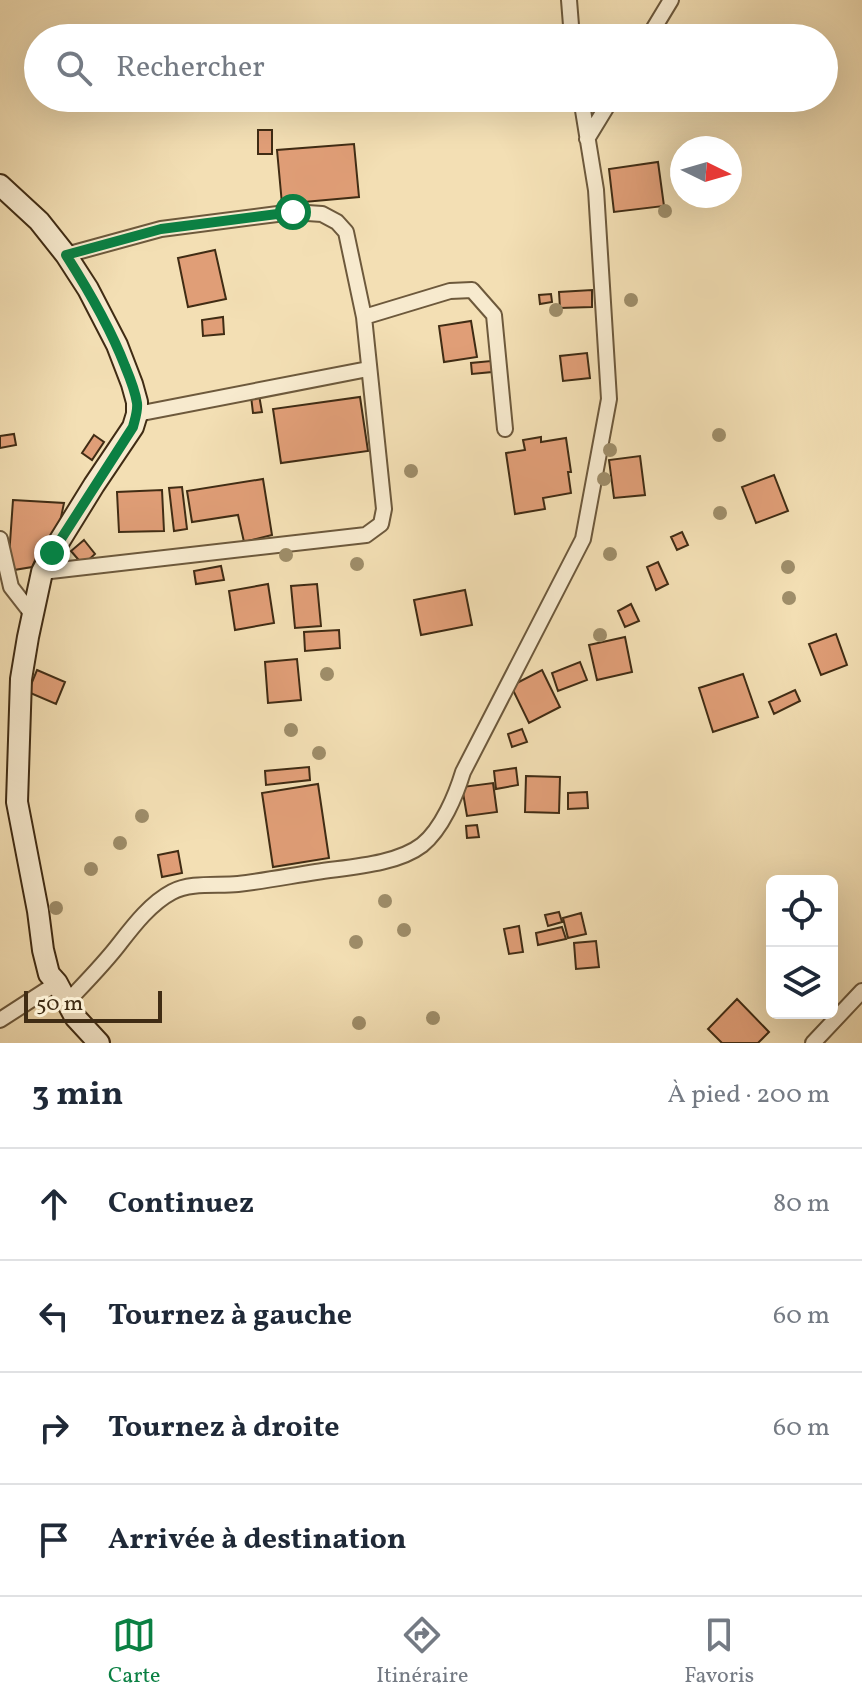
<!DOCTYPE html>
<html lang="fr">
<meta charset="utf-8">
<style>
body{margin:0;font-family:Vollkorn,serif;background:#f2f2f3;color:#1f2937}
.controls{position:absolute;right:24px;bottom:24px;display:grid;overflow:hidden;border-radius:12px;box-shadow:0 8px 32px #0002}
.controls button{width:72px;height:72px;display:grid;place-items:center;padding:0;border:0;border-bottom:2px solid #e0e1e3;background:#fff;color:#1f2937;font:40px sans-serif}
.compass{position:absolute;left:670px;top:136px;width:72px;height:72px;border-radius:50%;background:#fff;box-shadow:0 8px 32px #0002;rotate:95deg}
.scale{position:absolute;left:24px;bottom:20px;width:138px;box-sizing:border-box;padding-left:8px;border:4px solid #402c14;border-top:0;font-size:22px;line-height:28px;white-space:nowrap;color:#402c14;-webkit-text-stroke:6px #f7eace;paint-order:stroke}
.stop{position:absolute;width:24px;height:24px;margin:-18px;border:6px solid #0b8043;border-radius:50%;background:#fff}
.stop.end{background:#0b8043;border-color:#fff;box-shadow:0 2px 8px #0008}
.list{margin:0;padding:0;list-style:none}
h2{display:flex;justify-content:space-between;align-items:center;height:104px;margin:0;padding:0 32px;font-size:34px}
h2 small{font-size:26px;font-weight:400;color:#747a83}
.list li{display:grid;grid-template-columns:52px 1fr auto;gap:24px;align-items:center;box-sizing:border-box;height:112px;padding:0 32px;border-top:2px solid #e0e1e3}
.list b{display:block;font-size:30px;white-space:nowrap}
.list em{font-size:26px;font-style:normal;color:#747a83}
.icon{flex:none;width:44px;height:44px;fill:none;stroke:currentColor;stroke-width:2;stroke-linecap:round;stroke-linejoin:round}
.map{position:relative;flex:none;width:862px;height:1043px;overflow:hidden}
.search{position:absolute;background:#fff;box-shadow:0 8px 32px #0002;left:24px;right:24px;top:24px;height:88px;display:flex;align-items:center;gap:20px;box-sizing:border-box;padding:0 28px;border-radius:44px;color:#747a83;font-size:30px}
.sheet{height:552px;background:#fff}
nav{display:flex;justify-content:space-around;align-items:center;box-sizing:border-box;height:112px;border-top:2px solid #e0e1e3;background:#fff;font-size:22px;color:#747a83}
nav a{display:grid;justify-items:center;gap:4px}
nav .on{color:#0b8043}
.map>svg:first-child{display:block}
</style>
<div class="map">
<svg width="862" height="1043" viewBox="0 0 862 1043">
<rect width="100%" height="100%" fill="#f3dfb4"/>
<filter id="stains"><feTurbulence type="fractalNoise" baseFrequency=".0025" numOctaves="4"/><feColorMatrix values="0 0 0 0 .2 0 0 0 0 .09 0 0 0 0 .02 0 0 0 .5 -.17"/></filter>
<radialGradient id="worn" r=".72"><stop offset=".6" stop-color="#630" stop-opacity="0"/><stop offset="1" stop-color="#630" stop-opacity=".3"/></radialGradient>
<path fill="#e09e77" stroke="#402c14" stroke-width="2" d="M258,130H272V154H258Z
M354,144L359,197L282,204L277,150Z
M658,162L664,206L614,212L609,169Z
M215,250L226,299L188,307L178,258Z
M592,290V307L560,308L559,292Z
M551,294L552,302L540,304L539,295Z
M223,317L224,334L203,336L202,320Z
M471,321L477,357L444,362L439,326Z
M587,353L590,378L563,381L560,356Z
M491,361L492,372L472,374L471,363Z
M259,395L262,412L253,413L251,396Z
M360,397L368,451L281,463L273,409Z
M14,434L16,445L0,448V436Z
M94,435L104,442L92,460L82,453Z
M541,437V442L566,438L571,472H568L571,493L543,498L545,509L515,514L506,453L525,450L523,440Z
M640,456L645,495L614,498L609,460Z
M774,475L788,511L756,523L742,487Z
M263,479L272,535L244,542L238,515L192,522L187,491Z
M182,487L187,529L174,531L169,488Z
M162,490L164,531L119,532L117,492Z
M13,500L64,503L59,527L39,552L32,567L8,571Z
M682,532L688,545L677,550L671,537Z
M84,540L95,554L83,565L71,551Z
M658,562L668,584L656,590L647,567Z
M221,566L224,580L196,584L194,571Z
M268,584L274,623L235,630L229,591Z
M317,584L321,626L295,628L291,586Z
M465,590L472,625L421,635L414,600Z
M631,604L639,621L625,627L618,611Z
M339,630L340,648L305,651L304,632Z
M836,634L847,665L821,675L809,644Z
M625,637L632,672L597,680L589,645Z
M297,659L301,700L268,703L265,662Z
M580,662L587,680L558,691L552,673Z
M37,670L65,682L56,704L28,692Z
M542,670L560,707L529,723L511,686Z
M743,674L758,717L713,732L699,688Z
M795,690L800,701L774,714L769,702Z
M522,729L527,742L512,747L508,734Z
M309,767L310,780L266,785L265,771Z
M516,768L518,785L496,789L494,771Z
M526,776L560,777L559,813L525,812Z
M493,783L497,812L467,816L462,787Z
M318,784L329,858L273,867L262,793Z
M587,792L588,808L568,809V793Z
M477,825L479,837L467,838L466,826Z
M178,851L182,873L162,877L158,855Z
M559,912L562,922L548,926L545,915Z
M581,913L586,934L568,938L563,918Z
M519,926L523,952L509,954L504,929Z
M562,927L566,939L538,945L536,933Z
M596,941L599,967L576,969L574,943Z
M737,999L769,1032L758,1043H722L708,1029Z"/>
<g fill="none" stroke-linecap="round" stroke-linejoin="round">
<defs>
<path id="street" d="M569,0L572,38
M648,38L671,0
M587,139L612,98
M364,317L450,291L472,290L494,315L505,429
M137,414L368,369
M0,539L11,587L32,614
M42,572L366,535L381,524L384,509L364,317L346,232L337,222L322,214L293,212L161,229L66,255
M67,1002C85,983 104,964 120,943C134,925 151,903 172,892C191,882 217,886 238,884C264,881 290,876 316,872C348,867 396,865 422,845C442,829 456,795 463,772L583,539L609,399L596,190L581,98
M0,1020L57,983
M813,1043L862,991"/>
<path id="secondary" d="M0,185L39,221L66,255L88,289L117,345L132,384L137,402V414L133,427L94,485L52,553L42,572L28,637L21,679L17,802L38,911L43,950L49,974L57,983L75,1017L99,1043"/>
</defs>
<use href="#street" stroke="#6d593c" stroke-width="18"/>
<use href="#secondary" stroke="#402c14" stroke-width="24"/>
<use href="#street" stroke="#f7eace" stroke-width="14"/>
<use href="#secondary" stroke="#f7eace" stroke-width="20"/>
</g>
<g fill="#9e8d69">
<circle cx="665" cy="211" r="7"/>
<circle cx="631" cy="300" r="7"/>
<circle cx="556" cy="310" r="7"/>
<circle cx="719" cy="435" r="7"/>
<circle cx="610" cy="450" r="7"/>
<circle cx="411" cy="471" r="7"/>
<circle cx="604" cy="479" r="7"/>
<circle cx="720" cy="513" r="7"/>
<circle cx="610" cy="554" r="7"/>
<circle cx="286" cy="555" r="7"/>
<circle cx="357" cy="564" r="7"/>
<circle cx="788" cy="567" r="7"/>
<circle cx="789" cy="598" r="7"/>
<circle cx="600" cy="635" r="7"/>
<circle cx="327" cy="674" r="7"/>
<circle cx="291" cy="730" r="7"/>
<circle cx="319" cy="753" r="7"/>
<circle cx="142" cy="816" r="7"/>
<circle cx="120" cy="843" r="7"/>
<circle cx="91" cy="869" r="7"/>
<circle cx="385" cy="901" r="7"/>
<circle cx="56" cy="908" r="7"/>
<circle cx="404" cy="930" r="7"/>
<circle cx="356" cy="942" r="7"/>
<circle cx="433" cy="1018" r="7"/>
<circle cx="359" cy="1023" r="7"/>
</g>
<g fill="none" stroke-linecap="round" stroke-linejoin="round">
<path stroke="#0b8043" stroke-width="10" d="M52,553L133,427C135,419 138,411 137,403C135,390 130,378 125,366C110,327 89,291 66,255L161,229L293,212"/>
</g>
<rect width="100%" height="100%" filter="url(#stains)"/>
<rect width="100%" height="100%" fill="url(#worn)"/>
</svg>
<div class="controls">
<button><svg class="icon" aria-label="locate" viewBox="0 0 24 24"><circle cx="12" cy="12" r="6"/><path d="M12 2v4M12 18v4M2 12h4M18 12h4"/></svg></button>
<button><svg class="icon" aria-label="layers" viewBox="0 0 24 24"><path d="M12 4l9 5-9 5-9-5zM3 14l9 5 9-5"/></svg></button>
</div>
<svg class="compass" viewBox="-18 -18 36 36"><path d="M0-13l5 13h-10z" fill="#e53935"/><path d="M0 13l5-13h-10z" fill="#747a83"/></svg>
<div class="scale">50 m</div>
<div class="stop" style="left:293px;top:212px"></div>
<div class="stop end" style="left:52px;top:553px"></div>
<div class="search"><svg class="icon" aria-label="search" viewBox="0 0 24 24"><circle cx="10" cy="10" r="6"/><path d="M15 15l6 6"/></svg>Rechercher</div>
</div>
<section class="sheet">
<h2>3 min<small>À pied · 200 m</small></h2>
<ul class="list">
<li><svg class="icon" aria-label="ahead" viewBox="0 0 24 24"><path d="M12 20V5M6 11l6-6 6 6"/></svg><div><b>Continuez</b></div><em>80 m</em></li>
<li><svg class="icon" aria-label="left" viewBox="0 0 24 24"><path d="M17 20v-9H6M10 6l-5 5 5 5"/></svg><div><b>Tournez à gauche</b></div><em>60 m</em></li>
<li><svg class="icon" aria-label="right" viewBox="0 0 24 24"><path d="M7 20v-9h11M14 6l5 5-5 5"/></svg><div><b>Tournez à droite</b></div><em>60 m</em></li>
<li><svg class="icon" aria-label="arrive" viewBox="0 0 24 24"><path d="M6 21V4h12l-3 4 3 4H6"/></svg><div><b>Arrivée à destination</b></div></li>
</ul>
</section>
<nav>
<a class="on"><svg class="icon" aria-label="map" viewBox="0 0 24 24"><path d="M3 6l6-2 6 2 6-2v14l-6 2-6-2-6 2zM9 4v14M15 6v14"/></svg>Carte</a>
<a><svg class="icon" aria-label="directions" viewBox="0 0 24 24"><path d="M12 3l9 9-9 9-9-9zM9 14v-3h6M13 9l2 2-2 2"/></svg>Itinéraire</a>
<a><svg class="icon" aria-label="saved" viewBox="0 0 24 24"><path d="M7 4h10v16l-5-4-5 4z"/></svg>Favoris</a>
</nav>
